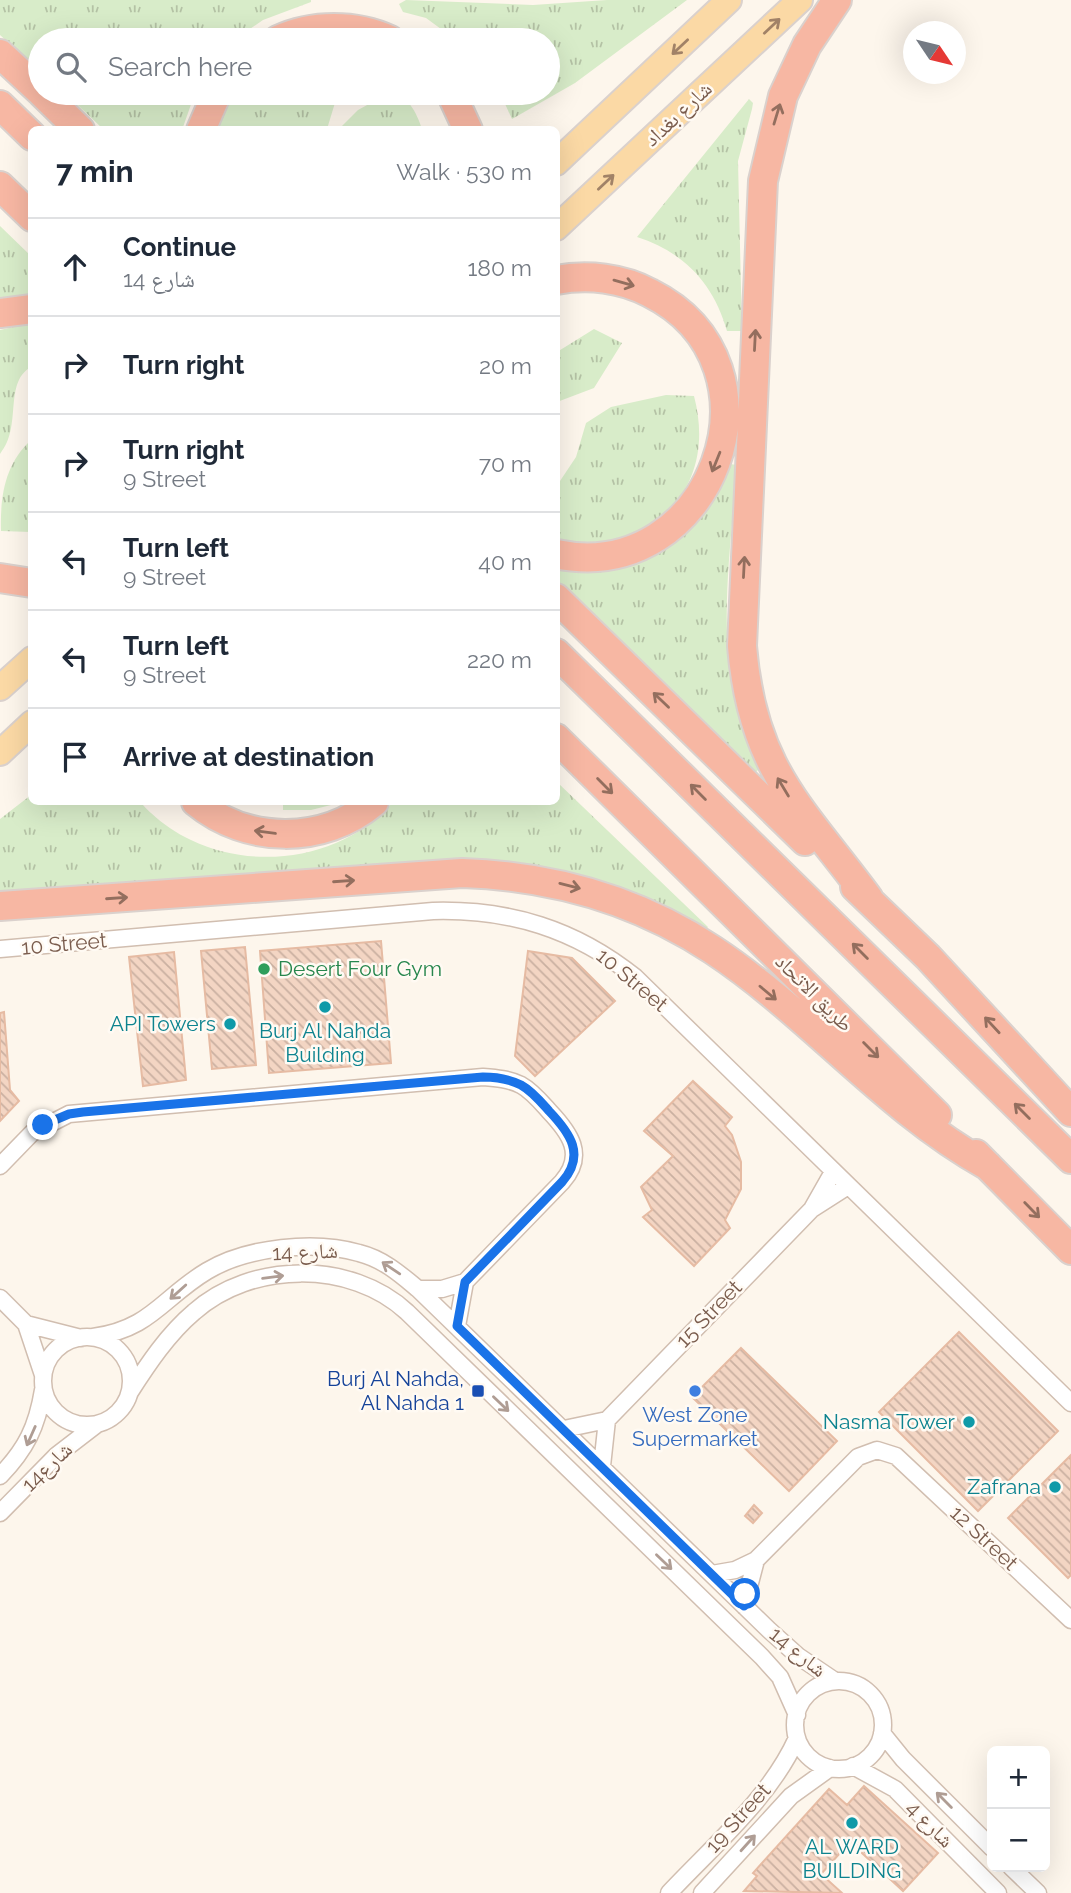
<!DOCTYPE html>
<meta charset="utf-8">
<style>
body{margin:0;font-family:Raleway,"Noto Naskh Arabic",sans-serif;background:#f2f2f3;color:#1f2937}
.controls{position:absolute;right:21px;bottom:21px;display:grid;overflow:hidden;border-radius:10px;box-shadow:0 7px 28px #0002}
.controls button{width:63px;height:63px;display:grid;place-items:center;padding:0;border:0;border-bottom:2px solid #e0e1e3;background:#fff;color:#1f2937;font:35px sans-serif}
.compass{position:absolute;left:903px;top:21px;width:63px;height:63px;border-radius:50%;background:#fff;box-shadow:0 7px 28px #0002;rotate:125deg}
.stop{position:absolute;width:21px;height:21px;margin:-16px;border:5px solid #1a73e8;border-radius:50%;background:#fff}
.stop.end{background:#1a73e8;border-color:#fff;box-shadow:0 2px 7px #0008}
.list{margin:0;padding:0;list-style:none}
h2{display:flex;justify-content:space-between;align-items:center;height:91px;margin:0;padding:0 28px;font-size:30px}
h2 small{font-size:23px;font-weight:400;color:#747a83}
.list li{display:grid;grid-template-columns:46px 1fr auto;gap:21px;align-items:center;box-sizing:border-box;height:98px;padding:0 28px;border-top:2px solid #e0e1e3}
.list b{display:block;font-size:26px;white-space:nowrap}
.list p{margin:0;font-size:23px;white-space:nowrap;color:#747a83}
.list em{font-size:23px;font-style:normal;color:#747a83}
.icon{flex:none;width:38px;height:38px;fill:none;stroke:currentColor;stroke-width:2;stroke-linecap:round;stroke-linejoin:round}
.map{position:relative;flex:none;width:1071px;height:1893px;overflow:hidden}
.search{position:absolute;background:#fff;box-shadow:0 7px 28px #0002;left:28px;top:28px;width:532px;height:77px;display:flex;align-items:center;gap:18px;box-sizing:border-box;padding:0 24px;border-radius:38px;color:#747a83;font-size:26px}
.panel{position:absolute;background:#fff;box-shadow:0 7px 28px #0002;left:28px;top:126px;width:532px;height:679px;border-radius:10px}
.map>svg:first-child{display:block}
</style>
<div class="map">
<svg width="1071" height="1893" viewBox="0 0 1071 1893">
<defs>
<pattern id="grass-tufts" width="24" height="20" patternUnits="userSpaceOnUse" patternTransform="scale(1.75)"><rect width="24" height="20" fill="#d8ecc9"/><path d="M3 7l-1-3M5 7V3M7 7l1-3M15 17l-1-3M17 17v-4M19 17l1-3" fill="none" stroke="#b4c2a5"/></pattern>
<pattern id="building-back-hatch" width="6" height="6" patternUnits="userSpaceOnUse" patternTransform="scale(1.75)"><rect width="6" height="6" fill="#f3d5c3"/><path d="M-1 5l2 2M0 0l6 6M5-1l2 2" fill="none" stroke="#cab0a1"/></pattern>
</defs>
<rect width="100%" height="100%" fill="#fdf6ec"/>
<path fill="url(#grass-tufts)" d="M0,0H311V2L263,20L234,40H40V71L0,35Z
M406,0L533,5L607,0H687L575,83L512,119L500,93H548V40H456L426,18L403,12L399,4Z
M65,93H64H195L182,130L103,129Z
M231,93H338L327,129L211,130Z
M389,93C407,93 417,113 422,129H339L358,110Z
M749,99L753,103L752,109L738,161L742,331H727C714,284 684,252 637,237Z
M0,226L31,256V297L0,300Z
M31,323V367C3,383 23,426 0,454V330Z
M594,329L622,343L594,388L557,402V352Z
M666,395L694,396C713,468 679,526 605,543C591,546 571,542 557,541L556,487L576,457L586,423L611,407Z
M31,440V532L1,531C0,496 5,464 31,440Z
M730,464L737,465C730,565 709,676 760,768L755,773L557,581L556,565L671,542L700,515Z
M557,782L708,927L704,932L605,884L550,870L0,899V819L31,795L32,802C47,802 131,798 139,802C143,804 147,810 151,813C163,824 176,833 191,840C257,872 345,858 393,802H556Z
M283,802H343L311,810H283Z"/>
<path fill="url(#building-back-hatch)" stroke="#e6bba3" stroke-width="2" d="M381,941L391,1063L269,1073L260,951Z
M245,947L256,1065L212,1069L201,951Z
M528,951L572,958L615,1001L535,1076L515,1056Z
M174,952L186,1080L143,1086L129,957Z
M4,1012L10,1090L19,1101L0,1121V1013Z
M693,1081L732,1117L725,1126L732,1135L741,1162V1189L725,1220L730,1228L694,1266L643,1217L652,1210L641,1187L673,1156L644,1131Z
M959,1332L1058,1431L978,1511L879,1412Z
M741,1348L837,1441L789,1491L692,1397Z
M1071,1455V1575L1068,1578L1008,1518Z
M754,1505L762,1513L753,1523L745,1516Z
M864,1786L938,1853L903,1891L850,1842L821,1874L842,1893L744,1891L757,1876L753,1873L829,1789L847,1805Z"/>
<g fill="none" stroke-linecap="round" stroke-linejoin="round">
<defs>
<path id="street" d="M0,949L433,911C510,909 575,929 635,977L1071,1403
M0,1166L32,1133L69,1114L483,1077C496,1078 509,1079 521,1085C532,1091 541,1102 549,1111C570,1133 586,1155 562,1182L465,1282L457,1326
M812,1209L833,1172
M418,1289H442L465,1282
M0,1298L26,1324L43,1375
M26,1324L81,1338
M93,1337C151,1329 162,1298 207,1271C247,1247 315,1240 359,1253C383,1259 400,1274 418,1289L769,1630L798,1656L835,1681
M43 1381a44 44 0 1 1 88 0a44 44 0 1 1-88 0Z
M130,1392C148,1364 168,1334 194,1312C251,1261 351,1260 407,1312L762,1657L780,1677L797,1715
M564,1429L607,1420L812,1209L848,1186
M602,1466L607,1420
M0,1476C26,1449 37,1427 43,1390
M0,1513L57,1455L96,1425
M712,1574L735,1570L756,1560L858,1457L877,1450L896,1456L1071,1620
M744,1606L756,1560
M795 1725a44 44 0 1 1 88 0a44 44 0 1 1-88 0Z
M882,1733L903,1759L992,1848
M853,1766L895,1789L998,1893
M1011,1867L1038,1893
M669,1893C714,1845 770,1798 797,1738
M702,1893L791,1796L830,1768"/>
<path id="primary" d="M556,163L729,0
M556,228L800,0
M0,688L32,659
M0,753L32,723"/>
<path id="highway" d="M837,0L807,45L783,96L763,181L742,646C752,769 801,807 869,899
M278,40C312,24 356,24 390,40
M0,54L40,91
M42,93L80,130
M451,93L468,130
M0,105L32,136
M201,130L217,93
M0,186L32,217
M556,280C588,274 622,278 650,293C794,365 712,587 556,554
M0,313L32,309
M0,578L32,583
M556,598L805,841
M556,653L1071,1159
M556,738L937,1115
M196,802C247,844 323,845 374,802
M855,887L928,957L1071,1112
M0,906L462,873C553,876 636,899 713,950C810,1014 885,1109 988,1166
M976,1154L1071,1250"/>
</defs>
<use href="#street" stroke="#d1beb0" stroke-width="19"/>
<use href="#primary" stroke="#dad1cd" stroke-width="28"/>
<use href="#highway" stroke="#dad1cd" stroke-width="32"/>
<use href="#street" stroke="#fff" stroke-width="16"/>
<use href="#primary" stroke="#fbd9a5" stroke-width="24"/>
<use href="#highway" stroke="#f7b7a3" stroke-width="28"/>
</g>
<defs><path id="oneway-shaft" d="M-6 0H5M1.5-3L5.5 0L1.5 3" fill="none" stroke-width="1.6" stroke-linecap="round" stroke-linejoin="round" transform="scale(1.75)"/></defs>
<g stroke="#a18267">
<use href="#oneway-shaft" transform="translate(772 26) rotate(-43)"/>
<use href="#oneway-shaft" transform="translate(680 47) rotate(137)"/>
<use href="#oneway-shaft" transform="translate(606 182) rotate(-43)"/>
</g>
<g stroke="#936e5e">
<use href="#oneway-shaft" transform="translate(777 114) rotate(-73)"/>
<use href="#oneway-shaft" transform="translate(624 283) rotate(16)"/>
<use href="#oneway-shaft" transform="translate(755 340) rotate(-87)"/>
<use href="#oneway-shaft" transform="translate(716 462) rotate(112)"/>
<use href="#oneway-shaft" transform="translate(744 567) rotate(-87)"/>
<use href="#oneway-shaft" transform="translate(661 700) rotate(-136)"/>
<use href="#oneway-shaft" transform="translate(605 786) rotate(45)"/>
<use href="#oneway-shaft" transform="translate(783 787) rotate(-121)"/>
<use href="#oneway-shaft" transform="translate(698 792) rotate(-135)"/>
<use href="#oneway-shaft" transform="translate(265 832) rotate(-172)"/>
<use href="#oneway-shaft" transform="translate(344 881) rotate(-4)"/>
<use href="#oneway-shaft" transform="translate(570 886) rotate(14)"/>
<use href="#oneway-shaft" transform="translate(117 898) rotate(-4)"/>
<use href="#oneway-shaft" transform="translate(860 951) rotate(-135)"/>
<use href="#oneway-shaft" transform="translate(768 993) rotate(40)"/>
<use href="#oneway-shaft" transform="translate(992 1025) rotate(-133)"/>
<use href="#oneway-shaft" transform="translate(871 1050) rotate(45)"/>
<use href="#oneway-shaft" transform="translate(1022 1111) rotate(-135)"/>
<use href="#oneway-shaft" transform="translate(1032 1210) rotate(46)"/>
</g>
<g stroke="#af9d94">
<use href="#oneway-shaft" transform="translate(391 1268) rotate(-146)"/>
<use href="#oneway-shaft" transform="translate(273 1277) rotate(-7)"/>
<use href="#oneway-shaft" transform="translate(178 1292) rotate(138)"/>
<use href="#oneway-shaft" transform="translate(501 1404) rotate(44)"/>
<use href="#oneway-shaft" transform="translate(31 1436) rotate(114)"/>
<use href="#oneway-shaft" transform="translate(664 1562) rotate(44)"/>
<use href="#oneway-shaft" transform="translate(944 1800) rotate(-135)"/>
<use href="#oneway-shaft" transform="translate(748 1843) rotate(-48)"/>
</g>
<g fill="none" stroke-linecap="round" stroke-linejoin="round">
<path stroke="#1a73e8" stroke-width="9" d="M43,1125L69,1114L83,1112L483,1077C496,1077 509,1079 521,1085C532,1091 541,1102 549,1111C570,1133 586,1155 562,1182L465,1282L457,1326L744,1606L745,1594"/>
</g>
<circle fill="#2e9e5b" stroke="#fffaf3" stroke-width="2.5" cx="264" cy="969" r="7"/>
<g fill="#0f9aa8" stroke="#fffaf3" stroke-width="2.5">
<circle cx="325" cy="1007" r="7"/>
<circle cx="230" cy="1024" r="7"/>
<circle cx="969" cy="1422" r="7"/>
<circle cx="1055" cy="1487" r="7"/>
<circle cx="852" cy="1823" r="7"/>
</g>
<rect fill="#1a4fb4" stroke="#fffaf3" stroke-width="2.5" x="471" y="1384" width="14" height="14" rx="3.5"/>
<circle fill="#3f7fe0" stroke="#fffaf3" stroke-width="2.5" cx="695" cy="1391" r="7"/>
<g text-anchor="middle" stroke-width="5" stroke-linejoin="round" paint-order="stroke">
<g font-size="21" fill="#7a5c4d" stroke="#fffaf3">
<text transform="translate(678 114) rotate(-43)" y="7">شارع بغداد</text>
<text transform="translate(64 944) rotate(-5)" y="7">10 Street</text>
<text transform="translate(632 980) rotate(40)" y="7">10 Street</text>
<text transform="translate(814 993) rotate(45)" y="7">طريق الاتحاد</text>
<text transform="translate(305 1252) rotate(-2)" y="7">شارع 14</text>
<text transform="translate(709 1314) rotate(-46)" y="7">15 Street</text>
<text transform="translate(47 1467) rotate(-44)" y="7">شارع14</text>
<text transform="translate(984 1538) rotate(43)" y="7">12 Street</text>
<text transform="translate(798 1652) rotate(39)" y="7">شارع 14</text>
<text transform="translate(738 1818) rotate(-48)" y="7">19 Street</text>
<text transform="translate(930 1824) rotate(45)" y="7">شارع 4</text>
</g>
<g font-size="21" fill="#27864d" stroke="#fffaf3" text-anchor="start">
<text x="278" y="976">Desert Four Gym</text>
</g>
<g font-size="21" fill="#0d838f" stroke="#fffaf3" text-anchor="end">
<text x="216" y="1031">API Towers</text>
<text x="325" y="1038" text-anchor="middle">Burj Al Nahda<tspan x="325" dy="24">Building</tspan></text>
<text x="955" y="1429">Nasma Tower</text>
<text x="1041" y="1494">Zafrana</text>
<text x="852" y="1854" text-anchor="middle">AL WARD<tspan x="852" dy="24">BUILDING</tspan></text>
</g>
<g font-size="21" fill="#164399" stroke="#fffaf3" text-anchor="end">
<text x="464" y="1386">Burj Al Nahda,<tspan x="464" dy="24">Al Nahda 1</tspan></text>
</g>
<g font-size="21" fill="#366cbe" stroke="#fffaf3">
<text x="695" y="1422">West Zone<tspan x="695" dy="24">Supermarket</tspan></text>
</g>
</g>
</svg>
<div class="controls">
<button>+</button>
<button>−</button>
</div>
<svg class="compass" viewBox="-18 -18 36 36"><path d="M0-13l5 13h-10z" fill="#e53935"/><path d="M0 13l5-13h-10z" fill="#747a83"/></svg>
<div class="stop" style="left:745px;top:1594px"></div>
<div class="stop end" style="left:43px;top:1125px"></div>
<div class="search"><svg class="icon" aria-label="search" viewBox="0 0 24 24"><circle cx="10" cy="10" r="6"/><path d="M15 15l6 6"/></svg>Search here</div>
<section class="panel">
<h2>7 min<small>Walk · 530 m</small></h2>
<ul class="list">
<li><svg class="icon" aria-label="ahead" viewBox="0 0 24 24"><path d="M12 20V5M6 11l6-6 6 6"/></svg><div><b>Continue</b><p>شارع 14</p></div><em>180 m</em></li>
<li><svg class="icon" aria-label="right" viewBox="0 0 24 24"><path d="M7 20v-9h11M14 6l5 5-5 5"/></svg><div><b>Turn right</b></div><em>20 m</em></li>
<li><svg class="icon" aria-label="right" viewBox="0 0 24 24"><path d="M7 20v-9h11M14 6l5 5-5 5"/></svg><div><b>Turn right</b><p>9 Street</p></div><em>70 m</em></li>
<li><svg class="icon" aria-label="left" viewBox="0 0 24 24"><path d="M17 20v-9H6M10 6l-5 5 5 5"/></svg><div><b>Turn left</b><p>9 Street</p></div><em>40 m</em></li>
<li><svg class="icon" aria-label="left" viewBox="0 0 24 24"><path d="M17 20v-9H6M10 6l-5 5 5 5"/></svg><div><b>Turn left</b><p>9 Street</p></div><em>220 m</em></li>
<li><svg class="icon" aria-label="arrive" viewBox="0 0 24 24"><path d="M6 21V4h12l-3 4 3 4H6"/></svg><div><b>Arrive at destination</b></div></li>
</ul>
</section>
</div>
